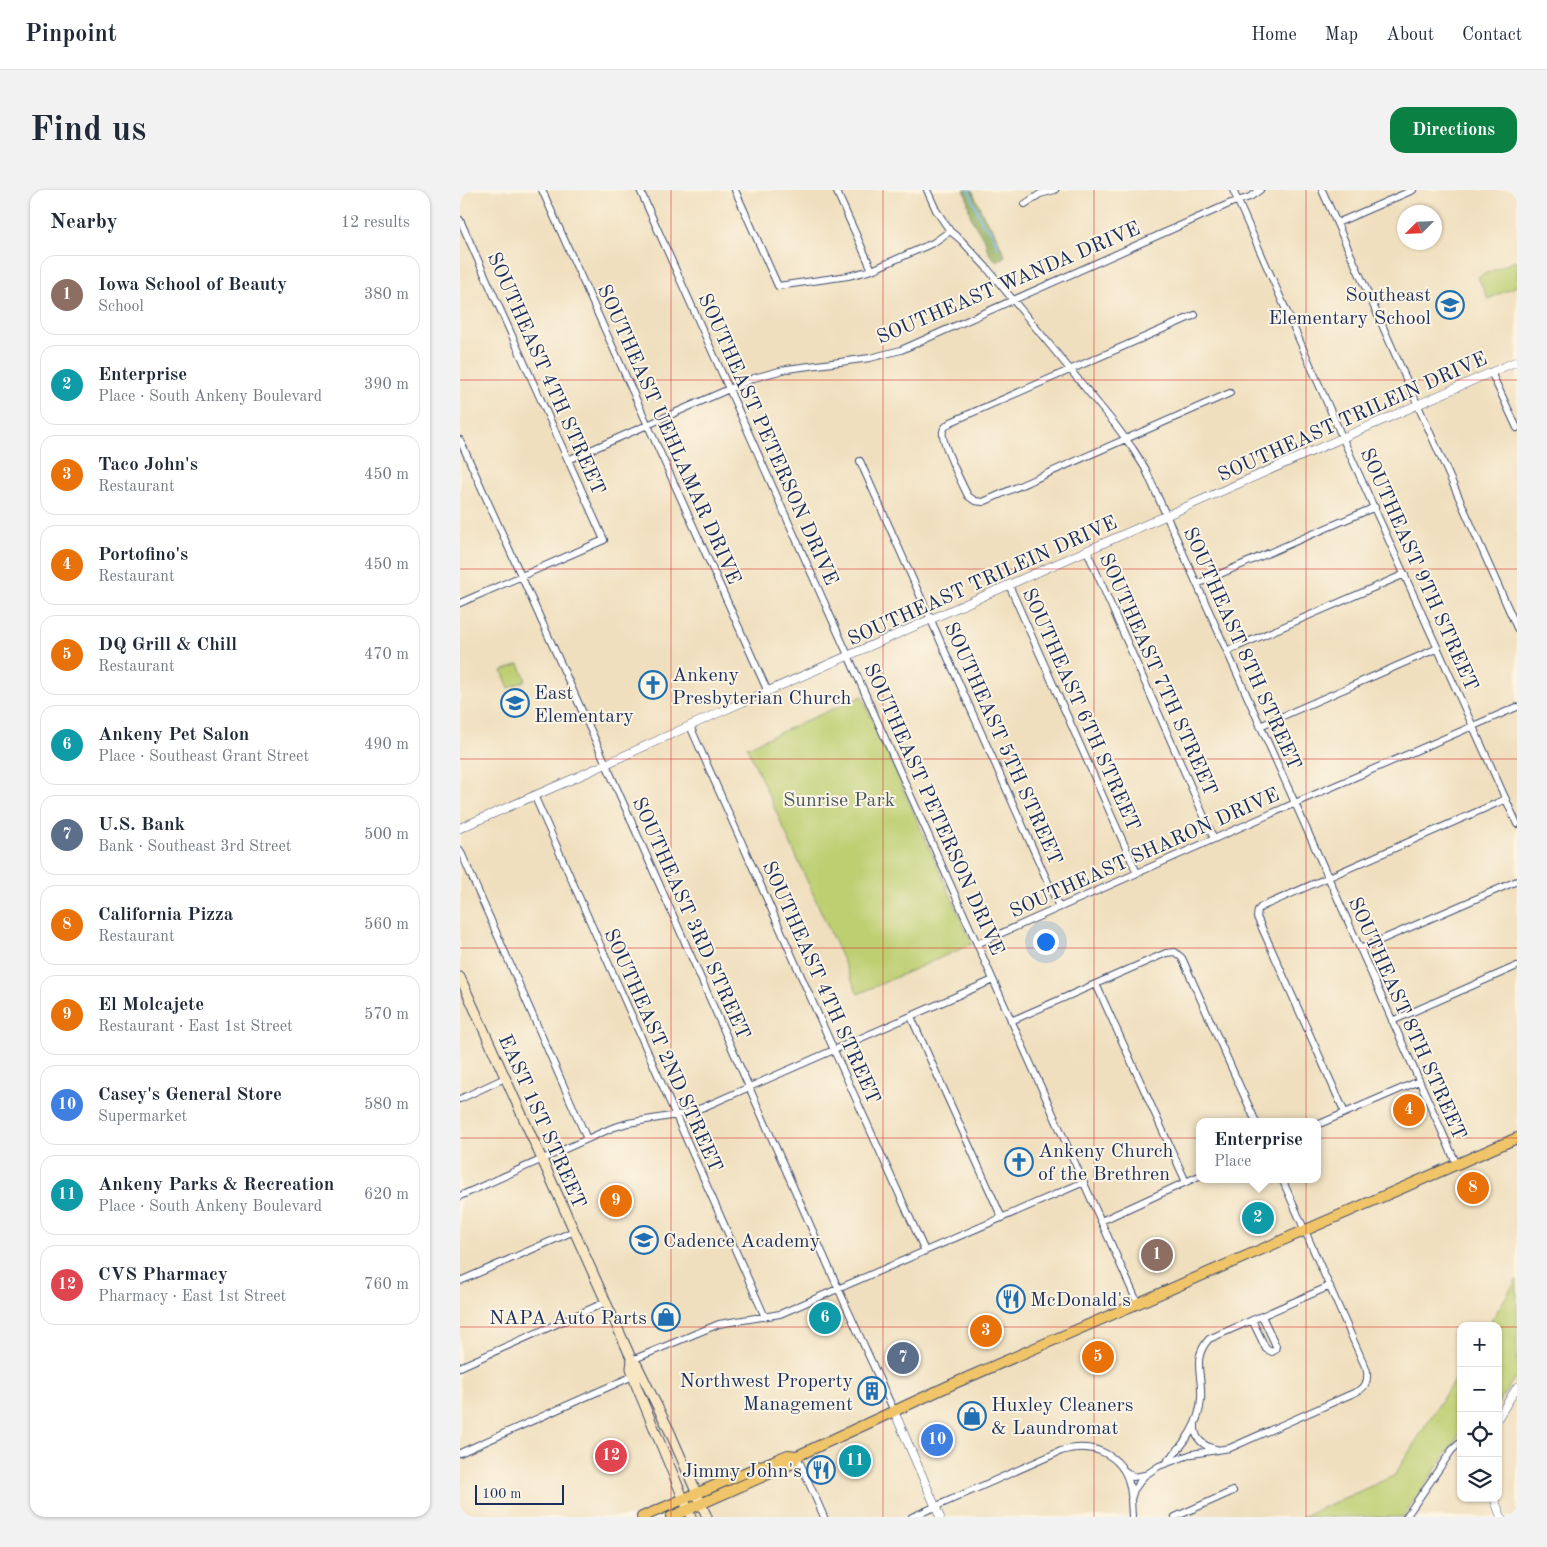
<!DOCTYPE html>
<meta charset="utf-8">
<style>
body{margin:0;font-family:"Old Standard TT",serif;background:#f2f2f3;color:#1f2937}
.controls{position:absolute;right:15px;bottom:15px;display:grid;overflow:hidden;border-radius:10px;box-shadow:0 1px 4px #0004}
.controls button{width:45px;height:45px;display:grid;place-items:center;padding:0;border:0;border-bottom:1px solid #e0e1e3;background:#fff;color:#1f2937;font:25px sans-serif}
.compass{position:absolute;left:937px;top:15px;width:45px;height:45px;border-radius:50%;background:#fff;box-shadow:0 1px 4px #0004;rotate:246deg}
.scale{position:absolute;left:15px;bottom:12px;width:89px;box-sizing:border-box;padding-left:5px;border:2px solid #1b2f5e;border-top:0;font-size:14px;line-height:18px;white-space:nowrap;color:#1b2f5e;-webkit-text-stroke:4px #fcf5e5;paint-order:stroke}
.you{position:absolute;left:585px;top:751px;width:18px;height:18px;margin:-12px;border:4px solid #fff;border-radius:50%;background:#1a73e8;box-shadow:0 0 0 8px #1a73e833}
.badge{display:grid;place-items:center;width:32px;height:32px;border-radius:50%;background:#0b8043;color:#fff;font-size:16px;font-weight:700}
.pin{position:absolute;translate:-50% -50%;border:2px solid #fff;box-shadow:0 1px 5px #0006}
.popup{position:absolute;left:736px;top:928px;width:125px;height:65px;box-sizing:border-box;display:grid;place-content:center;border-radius:10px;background:#fff;filter:drop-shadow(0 1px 4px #0005);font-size:16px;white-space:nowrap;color:#747a83}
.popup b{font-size:19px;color:#1f2937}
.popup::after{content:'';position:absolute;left:50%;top:100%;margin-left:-10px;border:10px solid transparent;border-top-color:#fff}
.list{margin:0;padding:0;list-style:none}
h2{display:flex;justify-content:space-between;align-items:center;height:65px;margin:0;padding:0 20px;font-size:21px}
h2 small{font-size:16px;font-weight:400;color:#747a83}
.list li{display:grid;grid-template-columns:32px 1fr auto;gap:15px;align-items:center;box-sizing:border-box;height:80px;margin:0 10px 10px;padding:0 10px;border:1px solid #e0e1e3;border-radius:15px}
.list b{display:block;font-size:19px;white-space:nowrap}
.list p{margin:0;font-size:16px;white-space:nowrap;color:#747a83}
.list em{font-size:16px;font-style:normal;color:#747a83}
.icon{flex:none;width:28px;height:28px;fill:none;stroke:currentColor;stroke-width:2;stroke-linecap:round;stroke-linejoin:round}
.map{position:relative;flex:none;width:1057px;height:1327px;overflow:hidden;border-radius:15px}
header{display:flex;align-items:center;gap:30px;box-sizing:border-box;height:70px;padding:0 25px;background:#fff;border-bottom:1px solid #e0e1e3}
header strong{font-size:24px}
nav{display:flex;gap:28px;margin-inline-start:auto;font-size:18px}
.intro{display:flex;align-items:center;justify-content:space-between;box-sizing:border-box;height:120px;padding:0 30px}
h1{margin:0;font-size:35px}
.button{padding:12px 22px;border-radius:15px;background:#0b8043;color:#fff;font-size:18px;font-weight:700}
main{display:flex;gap:30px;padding:0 30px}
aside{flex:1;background:#fff;border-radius:15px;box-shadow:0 1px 4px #0004}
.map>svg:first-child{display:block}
</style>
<header>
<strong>Pinpoint</strong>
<nav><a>Home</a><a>Map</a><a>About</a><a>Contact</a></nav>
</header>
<div class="intro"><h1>Find us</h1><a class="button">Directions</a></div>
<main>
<aside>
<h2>Nearby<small>12 results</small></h2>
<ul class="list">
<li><span class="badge" style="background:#8d6e63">1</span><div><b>Iowa School of Beauty</b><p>School</p></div><em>380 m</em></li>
<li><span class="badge" style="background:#0f9aa8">2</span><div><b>Enterprise</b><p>Place · South Ankeny Boulevard</p></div><em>390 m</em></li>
<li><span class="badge" style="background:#e8710a">3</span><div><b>Taco John's</b><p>Restaurant</p></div><em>450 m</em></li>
<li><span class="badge" style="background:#e8710a">4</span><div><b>Portofino's</b><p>Restaurant</p></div><em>450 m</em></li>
<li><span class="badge" style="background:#e8710a">5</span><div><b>DQ Grill &amp; Chill</b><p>Restaurant</p></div><em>470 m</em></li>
<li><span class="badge" style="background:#0f9aa8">6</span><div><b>Ankeny Pet Salon</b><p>Place · Southeast Grant Street</p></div><em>490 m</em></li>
<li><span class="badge" style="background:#5c6f8a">7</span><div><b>U.S. Bank</b><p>Bank · Southeast 3rd Street</p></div><em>500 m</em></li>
<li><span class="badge" style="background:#e8710a">8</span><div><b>California Pizza</b><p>Restaurant</p></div><em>560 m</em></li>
<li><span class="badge" style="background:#e8710a">9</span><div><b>El Molcajete</b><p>Restaurant · East 1st Street</p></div><em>570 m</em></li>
<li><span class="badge" style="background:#3f7fe0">10</span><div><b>Casey's General Store</b><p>Supermarket</p></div><em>580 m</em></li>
<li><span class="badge" style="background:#0f9aa8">11</span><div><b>Ankeny Parks &amp; Recreation</b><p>Place · South Ankeny Boulevard</p></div><em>620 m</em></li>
<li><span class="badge" style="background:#e0444e">12</span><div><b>CVS Pharmacy</b><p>Pharmacy · East 1st Street</p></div><em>760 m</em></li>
</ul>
</aside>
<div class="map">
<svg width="1057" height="1327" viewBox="0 0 1057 1327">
<rect width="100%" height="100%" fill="#fcf5e5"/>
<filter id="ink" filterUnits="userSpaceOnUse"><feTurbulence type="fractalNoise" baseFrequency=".02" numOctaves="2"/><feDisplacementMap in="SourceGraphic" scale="10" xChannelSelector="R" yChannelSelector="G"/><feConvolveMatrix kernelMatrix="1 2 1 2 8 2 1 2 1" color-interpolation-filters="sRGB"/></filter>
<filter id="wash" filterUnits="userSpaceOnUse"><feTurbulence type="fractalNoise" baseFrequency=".0096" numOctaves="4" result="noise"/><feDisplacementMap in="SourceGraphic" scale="20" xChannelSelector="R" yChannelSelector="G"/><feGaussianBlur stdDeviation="1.12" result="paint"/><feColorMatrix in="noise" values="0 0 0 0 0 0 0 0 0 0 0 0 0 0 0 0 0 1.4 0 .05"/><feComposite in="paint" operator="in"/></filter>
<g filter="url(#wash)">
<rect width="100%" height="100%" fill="#f0dfbe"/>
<path fill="#becf72" stroke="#6c7f68" d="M1057,70V96L1028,109L1018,87Z
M59,474L66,490L49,498L42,481Z
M402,506L512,754L398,804L287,557Z
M1057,1089V1185L1038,1213V1136H1028Z
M1001,1179V1242L943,1327H841L934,1286Z"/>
<path fill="#96b264" stroke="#587061" d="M504,0H512L525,29L533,39L545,66L538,71C530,67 526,60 526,52C520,43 513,34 510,24C507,14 509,10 504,0Z"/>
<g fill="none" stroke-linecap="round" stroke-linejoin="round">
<path stroke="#81b9f1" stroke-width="2" d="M509,0L522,33L531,41L538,58"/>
</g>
</g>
<g filter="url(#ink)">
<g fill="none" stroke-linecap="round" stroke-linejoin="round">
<defs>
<path id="minor" d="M82,0L308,502
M180,0L678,1114
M275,0L318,96L388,86L412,80L473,53L490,41
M376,0L412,80
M467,0L476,20L490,41L501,50L526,77L654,233L673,259L685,278L997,975
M773,0L883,249L1057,634
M862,0L1057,438
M565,14L580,4L595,0
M0,30L144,350L0,413
M877,33L953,0
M735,125L491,232C487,235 484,237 483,241C480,250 503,296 508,306L515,311L523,312L770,203
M1031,182L1057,238
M0,250L146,574L386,1116L434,1221
M108,270L294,188L327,179L410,168L441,160L771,13L790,7L800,0
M400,271L599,717
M627,361L754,649
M737,394L915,317
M549,395L677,683
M767,461L945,384
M230,536L377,867L465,1061
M800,536L978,458
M74,605L305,1127
M0,660L127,949
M517,754L842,610L1057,517
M900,759L1057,691
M636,794L726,992
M451,827L542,1028
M551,831L706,763L715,762L722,768L796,932
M932,831L1057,776
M0,909L45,888
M885,923L797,727L798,720L801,717L1046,609
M857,935L959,891
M0,1006L152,938L168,933L223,924L244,917L533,790
M641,1031L739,986
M0,1091L114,1041
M792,1130L806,1159L812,1162L815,1160L816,1156L802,1126
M172,1170L259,1134L320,1124L624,992
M0,1177L146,1112
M735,1236C734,1249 745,1257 756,1259
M0,1263L173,1186
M337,1266L364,1327
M708,1270C725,1254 740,1232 741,1209C743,1184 731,1169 749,1149L870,1096
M665,1281L673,1287L685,1285
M452,1327L601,1261C635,1251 668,1266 671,1305
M672,1327L671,1309L674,1300L684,1286L699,1276L732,1264L770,1258L896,1202C906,1198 908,1191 907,1181L822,989
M715,1327L773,1301
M946,1327L992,1260L1001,1252"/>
<path id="tertiary" d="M0,638L115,588L258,523L1057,171
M434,1221L480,1327
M1038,1228L1057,1197
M1034,1308L1041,1327"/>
<path id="secondary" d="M0,787L172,1170L177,1175L210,1242L247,1327
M172,1170L171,1178L176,1195L231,1327"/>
<path id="primary" d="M182,1327L284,1283L328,1265L337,1266
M211,1327L331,1274L337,1266L495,1193L1057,948"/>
</defs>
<use href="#minor" stroke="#3b496c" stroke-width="8"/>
<use href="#tertiary" stroke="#3b496c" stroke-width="9"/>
<use href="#secondary" stroke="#3b496c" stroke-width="11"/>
<use href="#primary" stroke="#3b496c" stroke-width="12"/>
<use href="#minor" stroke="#fff" stroke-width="6"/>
<use href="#tertiary" stroke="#fff" stroke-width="8"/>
<use href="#secondary" stroke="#f9e7c3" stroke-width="9"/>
<use href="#primary" stroke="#f0c469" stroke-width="10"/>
</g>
</g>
<path fill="none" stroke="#d62828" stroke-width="1" stroke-opacity="0.55" d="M211,0V1327M423,0V1327M634,0V1327M846,0V1327M0,190H1057M0,379H1057M0,569H1057M0,758H1057M0,948H1057M0,1137H1001M1038,1137H1057"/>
<defs>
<symbol id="school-ring" viewBox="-11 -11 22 22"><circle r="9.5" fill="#fcf5e5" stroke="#1f6fb2" stroke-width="1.5"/><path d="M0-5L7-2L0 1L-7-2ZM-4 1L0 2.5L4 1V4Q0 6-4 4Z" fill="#1f6fb2"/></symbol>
<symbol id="church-ring" viewBox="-11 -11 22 22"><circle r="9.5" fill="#fcf5e5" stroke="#1f6fb2" stroke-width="1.5"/><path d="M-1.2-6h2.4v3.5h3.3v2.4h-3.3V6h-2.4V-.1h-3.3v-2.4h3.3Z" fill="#1f6fb2"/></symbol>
<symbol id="restaurant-ring" viewBox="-11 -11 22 22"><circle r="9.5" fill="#fcf5e5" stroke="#1f6fb2" stroke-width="1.5"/><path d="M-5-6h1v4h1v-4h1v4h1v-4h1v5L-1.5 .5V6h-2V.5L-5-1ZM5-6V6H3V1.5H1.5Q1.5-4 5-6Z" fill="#1f6fb2"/></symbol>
<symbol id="shop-ring" viewBox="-11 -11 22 22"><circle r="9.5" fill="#fcf5e5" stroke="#1f6fb2" stroke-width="1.5"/><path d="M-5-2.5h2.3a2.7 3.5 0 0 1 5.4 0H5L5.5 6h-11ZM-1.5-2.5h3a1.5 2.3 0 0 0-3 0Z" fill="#1f6fb2"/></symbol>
<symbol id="building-ring" viewBox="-11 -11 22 22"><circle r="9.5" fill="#fcf5e5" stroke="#1f6fb2" stroke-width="1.5"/><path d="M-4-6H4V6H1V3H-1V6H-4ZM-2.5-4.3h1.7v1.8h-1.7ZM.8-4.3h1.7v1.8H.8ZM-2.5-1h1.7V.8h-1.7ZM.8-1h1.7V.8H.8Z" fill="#1f6fb2"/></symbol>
</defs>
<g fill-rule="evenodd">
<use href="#school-ring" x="974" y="99" width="32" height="32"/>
<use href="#church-ring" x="177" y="479" width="32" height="32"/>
<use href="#school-ring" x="39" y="497" width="32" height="32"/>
<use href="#church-ring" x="543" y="956" width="32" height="32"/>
<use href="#school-ring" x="168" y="1034" width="32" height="32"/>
<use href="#restaurant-ring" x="535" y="1093" width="32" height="32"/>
<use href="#shop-ring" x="190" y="1111" width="32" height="32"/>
<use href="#building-ring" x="396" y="1185" width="32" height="32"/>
<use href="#shop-ring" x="496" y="1210" width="32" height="32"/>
<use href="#restaurant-ring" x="345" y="1264" width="32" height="32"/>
</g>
<g text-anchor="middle" stroke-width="4" stroke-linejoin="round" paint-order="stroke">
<g font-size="20" fill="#1b2f5e" stroke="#fcf5e5">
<text transform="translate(548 92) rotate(-23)" y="7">SOUTHEAST WANDA DRIVE</text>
<text transform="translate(87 183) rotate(66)" y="7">SOUTHEAST 4TH STREET</text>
<text transform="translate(892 226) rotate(-24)" y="7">SOUTHEAST TRILEIN DRIVE</text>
<text transform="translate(210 244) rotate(66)" y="7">SOUTHEAST UEHLAMAR DRIVE</text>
<text transform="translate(309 249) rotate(66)" y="7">SOUTHEAST PETERSON DRIVE</text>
<text transform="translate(960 379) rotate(66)" y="7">SOUTHEAST 9TH STREET</text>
<text transform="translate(522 390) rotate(-24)" y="7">SOUTHEAST TRILEIN DRIVE</text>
<text transform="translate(783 458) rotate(66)" y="7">SOUTHEAST 8TH STREET</text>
<text transform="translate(699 484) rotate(66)" y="7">SOUTHEAST 7TH STREET</text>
<text transform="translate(622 519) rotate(66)" y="7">SOUTHEAST 6TH STREET</text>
<text transform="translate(544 553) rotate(66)" y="7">SOUTHEAST 5TH STREET</text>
<text transform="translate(475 619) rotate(66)" y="7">SOUTHEAST PETERSON DRIVE</text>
<text transform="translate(684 662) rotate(-24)" y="7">SOUTHEAST SHARON DRIVE</text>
<text transform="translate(232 728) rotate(66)" y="7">SOUTHEAST 3RD STREET</text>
<text transform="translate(362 792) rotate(66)" y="7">SOUTHEAST 4TH STREET</text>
<text transform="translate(948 828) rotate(66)" y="7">SOUTHEAST 8TH STREET</text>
<text transform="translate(204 860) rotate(66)" y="7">SOUTHEAST 2ND STREET</text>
<text transform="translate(83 931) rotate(66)" y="7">EAST 1ST STREET</text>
</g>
<g font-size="20" fill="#1b2f5e" stroke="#fcf5e5" text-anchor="start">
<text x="971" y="111" text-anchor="end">Southeast<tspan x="971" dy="23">Elementary School</tspan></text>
<text x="212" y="491">Ankeny<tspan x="212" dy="23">Presbyterian Church</tspan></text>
<text x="74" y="509">East<tspan x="74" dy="23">Elementary</tspan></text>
<text x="578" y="967">Ankeny Church<tspan x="578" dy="23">of the Brethren</tspan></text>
<text x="203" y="1057">Cadence Academy</text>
<text x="570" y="1116">McDonald's</text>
<text x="187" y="1134" text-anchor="end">NAPA Auto Parts</text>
<text x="393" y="1197" text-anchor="end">Northwest Property<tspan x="393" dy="23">Management</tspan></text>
<text x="531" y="1221">Huxley Cleaners<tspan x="531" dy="23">&amp; Laundromat</tspan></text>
<text x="342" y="1287" text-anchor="end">Jimmy John's</text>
</g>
<g font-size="20" fill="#445763" stroke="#fcf5e5">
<text x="379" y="616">Sunrise Park</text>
</g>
</g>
</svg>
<div class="controls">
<button>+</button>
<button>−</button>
<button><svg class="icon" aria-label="locate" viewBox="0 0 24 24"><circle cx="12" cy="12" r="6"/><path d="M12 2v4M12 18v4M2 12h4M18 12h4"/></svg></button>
<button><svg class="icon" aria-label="layers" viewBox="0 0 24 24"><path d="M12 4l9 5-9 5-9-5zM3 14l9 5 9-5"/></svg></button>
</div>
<svg class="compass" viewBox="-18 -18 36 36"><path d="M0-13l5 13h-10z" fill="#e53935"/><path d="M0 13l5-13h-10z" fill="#747a83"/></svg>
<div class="scale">100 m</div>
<div class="you"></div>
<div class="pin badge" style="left:697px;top:1065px;background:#8d6e63">1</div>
<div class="pin badge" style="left:798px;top:1028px;background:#0f9aa8">2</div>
<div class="popup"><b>Enterprise</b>Place</div>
<div class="pin badge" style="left:526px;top:1141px;background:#e8710a">3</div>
<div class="pin badge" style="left:949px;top:920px;background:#e8710a">4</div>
<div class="pin badge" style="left:638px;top:1167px;background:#e8710a">5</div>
<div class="pin badge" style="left:365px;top:1128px;background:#0f9aa8">6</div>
<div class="pin badge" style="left:443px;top:1168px;background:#5c6f8a">7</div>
<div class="pin badge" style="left:1013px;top:998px;background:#e8710a">8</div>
<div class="pin badge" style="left:156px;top:1011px;background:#e8710a">9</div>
<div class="pin badge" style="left:477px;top:1250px;background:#3f7fe0">10</div>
<div class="pin badge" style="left:395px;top:1271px;background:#0f9aa8">11</div>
<div class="pin badge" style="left:151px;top:1266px;background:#e0444e">12</div>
</div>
</main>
